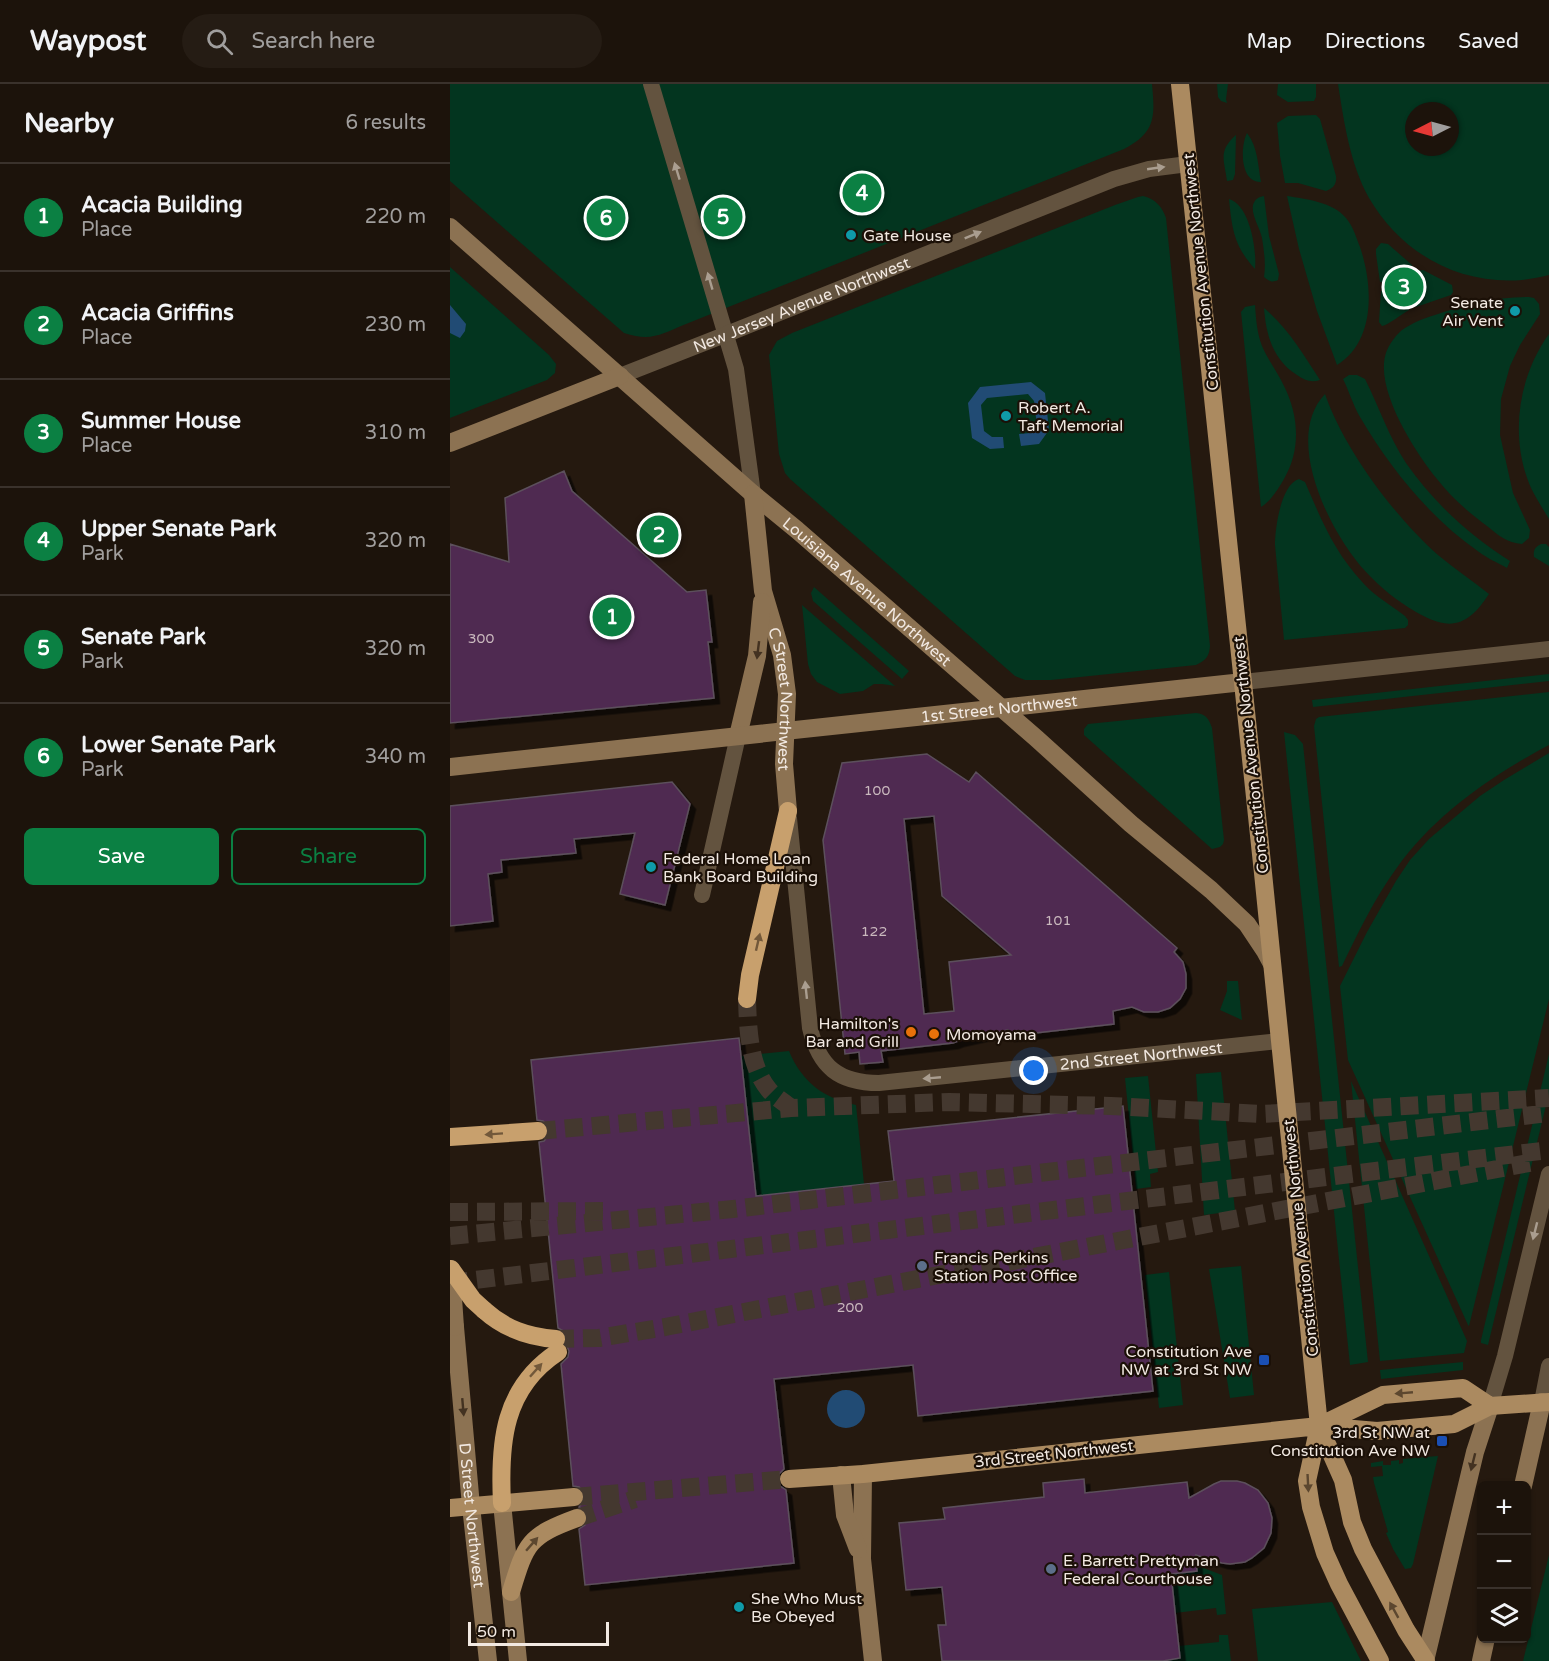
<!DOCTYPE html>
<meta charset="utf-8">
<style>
body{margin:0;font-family:"Varela Round",sans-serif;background:#251c14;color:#f1f3f6}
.controls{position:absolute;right:18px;bottom:18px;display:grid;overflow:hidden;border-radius:9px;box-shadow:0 2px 4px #0004}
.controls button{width:54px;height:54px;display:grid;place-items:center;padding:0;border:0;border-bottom:2px solid #3a322c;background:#1c130b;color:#f1f3f6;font:30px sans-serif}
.compass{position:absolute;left:955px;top:18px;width:54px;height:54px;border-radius:50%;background:#1c130b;box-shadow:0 2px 4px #0004;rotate:264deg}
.scale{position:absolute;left:18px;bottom:15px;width:141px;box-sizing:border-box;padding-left:6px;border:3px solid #f2e9e2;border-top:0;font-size:16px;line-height:21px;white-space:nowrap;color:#f2e9e2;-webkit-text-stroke:4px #1b1007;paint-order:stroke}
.you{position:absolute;left:584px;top:987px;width:21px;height:21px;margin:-15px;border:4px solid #fff;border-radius:50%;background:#1a73e8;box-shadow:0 0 0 9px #1a73e833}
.badge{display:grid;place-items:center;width:39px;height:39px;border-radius:50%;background:#0b8043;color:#fff;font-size:20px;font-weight:700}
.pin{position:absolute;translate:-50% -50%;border:3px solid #fff;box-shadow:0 2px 6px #0006}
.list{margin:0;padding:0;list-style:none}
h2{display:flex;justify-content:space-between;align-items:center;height:78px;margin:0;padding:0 24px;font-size:26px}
h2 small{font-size:20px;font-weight:400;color:#a09e9d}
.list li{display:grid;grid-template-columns:39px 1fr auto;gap:18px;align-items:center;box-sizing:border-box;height:108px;padding:0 24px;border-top:2px solid #3a322c}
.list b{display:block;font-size:22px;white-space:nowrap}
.list p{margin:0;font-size:20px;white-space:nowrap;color:#a09e9d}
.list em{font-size:20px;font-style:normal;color:#a09e9d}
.actions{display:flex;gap:12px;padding:18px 24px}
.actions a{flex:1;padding:14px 0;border:2px solid #0b8043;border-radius:9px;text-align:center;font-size:21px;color:#0b8043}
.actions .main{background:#0b8043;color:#fff}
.icon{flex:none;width:33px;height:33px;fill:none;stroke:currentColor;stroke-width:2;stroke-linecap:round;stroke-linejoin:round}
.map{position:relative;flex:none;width:1099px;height:1577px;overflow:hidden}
header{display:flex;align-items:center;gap:36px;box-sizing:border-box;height:84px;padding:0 30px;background:#1c130b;border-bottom:2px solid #3a322c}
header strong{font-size:28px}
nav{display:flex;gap:33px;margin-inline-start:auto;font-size:21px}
.search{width:420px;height:54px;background:#251c14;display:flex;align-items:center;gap:15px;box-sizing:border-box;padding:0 21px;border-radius:33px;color:#a09e9d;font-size:22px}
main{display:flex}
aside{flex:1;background:#1c130b}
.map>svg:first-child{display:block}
</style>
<header>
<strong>Waypost</strong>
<div class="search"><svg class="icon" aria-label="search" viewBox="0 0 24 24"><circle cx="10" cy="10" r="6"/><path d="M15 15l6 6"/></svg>Search here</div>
<nav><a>Map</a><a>Directions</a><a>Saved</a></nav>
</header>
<main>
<aside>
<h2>Nearby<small>6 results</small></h2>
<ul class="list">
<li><span class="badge">1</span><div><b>Acacia Building</b><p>Place</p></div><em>220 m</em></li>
<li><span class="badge">2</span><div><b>Acacia Griffins</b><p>Place</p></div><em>230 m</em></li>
<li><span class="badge">3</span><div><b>Summer House</b><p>Place</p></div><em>310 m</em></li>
<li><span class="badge">4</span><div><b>Upper Senate Park</b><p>Park</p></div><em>320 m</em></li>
<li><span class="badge">5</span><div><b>Senate Park</b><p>Park</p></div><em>320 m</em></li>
<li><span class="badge">6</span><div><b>Lower Senate Park</b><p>Park</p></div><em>340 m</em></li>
</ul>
<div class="actions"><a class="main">Save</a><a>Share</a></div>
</aside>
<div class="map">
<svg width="1099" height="1577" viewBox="0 0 1099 1577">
<defs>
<filter id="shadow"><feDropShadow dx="5.5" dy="5.5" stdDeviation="0" flood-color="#0009"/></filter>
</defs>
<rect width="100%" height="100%" fill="#25190f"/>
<path fill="#03351f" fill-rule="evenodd" d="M0,0H702C705,33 706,48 674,65L236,240C211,250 202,258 174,249L0,97Z
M767,0H778L776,15L777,19L771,17L768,13Z
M828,0H866V13L864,17L838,18L827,11Z
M888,0H1099V191C1090,193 1081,195 1072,196C1008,201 951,169 919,114C900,80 894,38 888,0ZM964,27H1000V63H964Z
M866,31L870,35L886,92C887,100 883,105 876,107L848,99H835L830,72L827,39L838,32Z
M797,49C808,63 808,82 811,98C790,99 790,63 797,49Z
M786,51L785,90L783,96L777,97C774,75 768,67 786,51Z
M693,112C705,115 712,122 716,134L760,562C759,573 756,576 746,581L601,596H575L565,592L340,395L335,389L329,370L319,271L327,257L342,249L665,121L688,113Z
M814,112L819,152L829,190L828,196C822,199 819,197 814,193C816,180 814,167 812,154C810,144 801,131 803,121C805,115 808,113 814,112Z
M837,112C856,115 883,118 896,134C903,142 906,153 910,163C923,201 926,257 887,281L867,227L849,165Z
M779,115C800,121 807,166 805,185C784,162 782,145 779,115Z
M931,159L938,160L962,181V183L957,192L962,195L967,187L973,186L1002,201L1003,208L1001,211L966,223L960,213L956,216L959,226C952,230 938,241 932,242L929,238L931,207H940L941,199L930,198L926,170V165Z
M0,183L99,271L106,280L105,289L97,296L0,334Z
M1079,213L1084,214L1089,220L1090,230L1070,261L1060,282L1051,315L1050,351L1063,409L1080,446L1079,454L1072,460C1057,459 1048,451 1037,442C1019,429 1001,413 987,395C965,368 920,299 938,264C941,258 947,250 952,246C962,239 974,234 985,231C1016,220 1046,213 1079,213Z
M805,221C806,235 807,249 812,262C818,276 828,289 834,302C849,332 851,366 834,395C828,405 821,417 811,423L791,228L795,223Z
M814,224C838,244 853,270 870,296C861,299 854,296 847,291C823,276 816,251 814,224Z
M1099,250V435C1093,425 1087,416 1082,406C1059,357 1067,294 1099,250Z
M899,291H907L915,295C929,323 939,353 956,379C983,418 1020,452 1060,477L1057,484C1048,479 1037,474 1029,468C980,434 940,384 910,333C903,321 899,307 893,295Z
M875,310C894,365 944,432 988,471C1005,485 1023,497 1039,510C1031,522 1020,537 1005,539C992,542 977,534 966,528C947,517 931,504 916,488C881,451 832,355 875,310Z
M849,395L855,398C872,437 884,468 914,500C926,513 941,521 955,532L958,536V541L955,544L834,556L825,461C825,444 831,400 849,395Z
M1091,460H1096L1099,463V482L1084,473C1083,466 1085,463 1091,460Z
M364,503L459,587L452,595L363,517L361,509Z
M352,521L445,602L432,600H424L413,607L390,610L367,598L361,590L358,580Z
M1099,590V597L863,623L862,616Z
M1099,608V661C1041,692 984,731 946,785C924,815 908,849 892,882L889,883L864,642L866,635L869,633Z
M746,629C756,630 759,635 762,644L774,756L773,760L770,763L762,765L634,651V645L638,640Z
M834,648L845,651L853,660L918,1278L900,1281Z
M1099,669V915L1019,1242L1018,1241L898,976L890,902L917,848L946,797L960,776L979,755L1030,712L1054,696Z
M777,897H788L792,936L770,926L777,907Z
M339,967C352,998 373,1014 406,1021L414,1100L306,1112L291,972Z
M1099,970V1009L1038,1261L1031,1259V1256Z
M771,988L785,1127L754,1131L746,990Z
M698,992L708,1088L700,1090L701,1103L686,1105L675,994Z
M901,997L1017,1257L1014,1269L930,1277Z
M791,1182L804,1311L780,1314L759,1185Z
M719,1188L733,1321L709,1324L695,1191Z
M1013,1278V1286L931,1295L930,1286Z
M988,1372L963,1480L961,1484L955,1485L943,1465L936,1449L938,1448L924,1399L923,1393L933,1392L932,1382L921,1383V1379L933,1377V1381H941V1377L949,1376V1380L953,1379V1375Z
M1099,1471V1577H1073Z
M747,1483H751L772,1491L776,1530L767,1531L766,1524L725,1529L724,1517H717L715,1490L747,1487Z
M882,1518L911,1577H808L802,1525Z
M769,1551H778L781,1577H713L730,1574L729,1562L769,1558Z"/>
<path fill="#214b74" d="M0,221L16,240L15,247L10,254L0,249Z
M581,298L595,309L599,346L589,360L571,362L569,350L580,349L587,342L584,317L578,310L537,314L531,321L534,347L542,353H553L554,364L540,365L522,354L518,319L530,303Z
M377 1325a19 19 0 1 1 38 0a19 19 0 1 1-38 0Z"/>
<path fill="#502951" stroke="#5c505c" stroke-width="1.5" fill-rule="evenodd" filter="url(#shadow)" d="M950,188L968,199V209L950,220L940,213V207L941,192Z
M114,387L122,407L237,508L256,506L262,558H258L264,614L0,639V460L59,478L55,414Z
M477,670L519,698L526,688L727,864L724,868L733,878L736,890V904L730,915L720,924L708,928H694L682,923L663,927L664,940L559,952L558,946L508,957L503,959L431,967L433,978L410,980L409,968L395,970L373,756L392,679ZM484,732L492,812L561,871L499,878L504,927L474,930L454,735Z
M222,698L240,720L215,821L170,810L185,749L124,755L126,769L51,776L52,788L38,790L43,837L0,842V722Z
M289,954L306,1112L444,1097L438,1047L673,1022L703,1307L468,1332L463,1281L324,1295L334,1385L329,1390L328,1396L330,1402L336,1406L344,1479L135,1501L129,1445L135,1441L138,1435L137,1429L134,1426L129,1423L134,1417L135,1413L133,1407L129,1403L123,1402L111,1280L118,1273L119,1267L116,1260L117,1256L116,1250L112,1246L108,1244L89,1058L94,1057L98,1052L99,1046L98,1041L93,1037L87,1036L81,976Z
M634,1395L635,1409L737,1398L739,1414L764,1400L771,1397H787L795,1399L808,1406L818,1419L822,1434L821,1449L814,1464L802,1474L795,1478L780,1480L772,1479L746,1471L747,1487L721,1490L730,1574L713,1577H492L488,1541H496L492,1503L456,1506L449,1439L495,1435L493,1424L594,1413L593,1399Z"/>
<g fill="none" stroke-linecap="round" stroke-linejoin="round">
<path stroke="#44382f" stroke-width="18" stroke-dasharray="18 9" stroke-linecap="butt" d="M124,1413L339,1395
M127,1434L185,1415"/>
<path stroke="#44382f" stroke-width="18" stroke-dasharray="18 9" stroke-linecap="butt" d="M297,915C298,945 299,982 319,1006C325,1013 334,1018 341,1024
M88,1047L341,1024L499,1018L661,1022L813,1030L1099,1014
M0,1128L155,1127
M0,1152L283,1125L1099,1029
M0,1199L1099,1066
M106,1255L149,1254L215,1243L1084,1078"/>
<g stroke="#63533f" stroke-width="16">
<path d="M201,0L286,285L303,410"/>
<path id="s1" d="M170,292L277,250L664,95L699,85L738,80"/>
<path d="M793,598L1099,565"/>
<path id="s2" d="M339,734L360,944C369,983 389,999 429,999L829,957"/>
<path d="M252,811L288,652"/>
<path d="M1092,1318L1099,1282"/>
<path d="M1040,1322L1055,1272L1099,1090"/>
</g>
<g stroke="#8c7252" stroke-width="18">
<path id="s3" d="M0,143L303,410L347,446L586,654L681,740L761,806L797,840L815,867L822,880"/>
<path d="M0,359L170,292"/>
<path id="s4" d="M303,410L313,507L332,571L337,610L334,680L338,727"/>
<path d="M288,652L307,572L312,518"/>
<path id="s5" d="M0,683L793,598"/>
<path id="s6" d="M5,1243L21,1422L38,1577"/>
<path d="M413,1390L412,1475L423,1577"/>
<path d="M391,1391L395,1431L408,1465"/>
<path d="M1073,1402L1092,1318"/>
<path d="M52,1419L68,1577"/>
<path d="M975,1577L1025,1368L1040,1322"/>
<path d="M1031,1577L1036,1554"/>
</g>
<path stroke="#ab8a60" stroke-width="18" d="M730,0L813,789L869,1342L893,1396L902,1438L913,1465L956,1546L976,1577
M871,1341L933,1311L1013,1304L1040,1322
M869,1342L857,1397L861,1423L875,1469L889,1500L930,1577
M339,1395L413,1390L869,1342L927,1347L1004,1340L1040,1322L1099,1318
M0,1424L124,1413
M61,1508C76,1459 78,1452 127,1434"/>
<path stroke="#c8a06d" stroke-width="18" d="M297,915L300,891L338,727
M0,1053L88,1047
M34,1226C55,1245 78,1253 106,1255
M52,1419C49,1359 53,1304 108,1268"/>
<path stroke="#8c7252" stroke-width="18" d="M1,1185L5,1243"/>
<path stroke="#c8a06d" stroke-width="18" d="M1,1185L23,1216L34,1226"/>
</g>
<defs><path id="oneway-solid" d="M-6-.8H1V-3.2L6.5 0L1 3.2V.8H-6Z" transform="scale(1.5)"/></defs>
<g fill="#aa9e90">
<use href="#oneway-solid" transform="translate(706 84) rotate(-8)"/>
<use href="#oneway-solid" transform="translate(227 87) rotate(-107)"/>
<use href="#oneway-solid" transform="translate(523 151) rotate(-22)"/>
<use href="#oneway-solid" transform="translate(260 197) rotate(-106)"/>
<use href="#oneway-solid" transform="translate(356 906) rotate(-96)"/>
<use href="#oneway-solid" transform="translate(482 994) rotate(175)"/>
<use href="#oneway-solid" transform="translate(1085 1147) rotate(104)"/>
</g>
<g fill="#433221">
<use href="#oneway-solid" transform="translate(308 566) rotate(97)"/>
<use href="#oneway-solid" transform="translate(13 1323) rotate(85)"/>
<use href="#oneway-solid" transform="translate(1023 1378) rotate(104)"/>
</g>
<g fill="#72583a">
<use href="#oneway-solid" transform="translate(308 858) rotate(-77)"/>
<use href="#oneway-solid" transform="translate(44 1050) rotate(176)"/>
<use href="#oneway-solid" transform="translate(86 1286) rotate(-48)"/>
</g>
<g fill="#5c472f">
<use href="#oneway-solid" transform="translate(954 1309) rotate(175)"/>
<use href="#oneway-solid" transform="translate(858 1399) rotate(87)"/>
<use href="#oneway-solid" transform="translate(82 1460) rotate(-49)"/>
<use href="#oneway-solid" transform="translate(944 1526) rotate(-119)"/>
</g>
<g fill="#0f9aa8" stroke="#1b1007" stroke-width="2">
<circle cx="401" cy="151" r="6"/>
<circle cx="1065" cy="227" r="6"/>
<circle cx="556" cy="332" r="6"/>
<circle cx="201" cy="783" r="6"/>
<circle cx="289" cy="1523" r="6"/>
</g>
<g fill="#e8710a" stroke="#1b1007" stroke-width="2">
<circle cx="461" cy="948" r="6"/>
<circle cx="484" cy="950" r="6"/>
</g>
<g fill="#5c6f8a" stroke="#1b1007" stroke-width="2">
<circle cx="472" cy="1182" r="6"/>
<circle cx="601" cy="1485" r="6"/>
</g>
<g fill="#1a4fb4" stroke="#1b1007" stroke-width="2">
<rect x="808" y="1270" width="12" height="12" rx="3"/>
<rect x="986" y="1351" width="12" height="12" rx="3"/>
</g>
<g text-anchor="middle" stroke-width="4.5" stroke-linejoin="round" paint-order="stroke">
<g font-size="14" fill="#cab9be">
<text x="31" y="559">300</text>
<text x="427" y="711">100</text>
<text x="608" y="841">101</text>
<text x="424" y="852">122</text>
<text x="400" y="1228">200</text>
</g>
<g font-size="16" fill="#f2e9e2" stroke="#1b1007" text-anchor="start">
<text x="413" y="157">Gate House</text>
<text x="1053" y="224" text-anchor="end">Senate<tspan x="1053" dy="18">Air Vent</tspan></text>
<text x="568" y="329">Robert A.<tspan x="568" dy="18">Taft Memorial</tspan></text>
<text x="213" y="780">Federal Home Loan<tspan x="213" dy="18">Bank Board Building</tspan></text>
<text x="449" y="945" text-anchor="end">Hamilton's<tspan x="449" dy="18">Bar and Grill</tspan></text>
<text x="496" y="956">Momoyama</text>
<text x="484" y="1179">Francis Perkins<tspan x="484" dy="18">Station Post Office</tspan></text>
<text x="802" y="1273" text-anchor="end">Constitution Ave<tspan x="802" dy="18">NW at 3rd St NW</tspan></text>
<text x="980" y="1354" text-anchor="end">3rd St NW at<tspan x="980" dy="18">Constitution Ave NW</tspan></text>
<text x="613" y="1482">E. Barrett Prettyman<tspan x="613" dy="18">Federal Courthouse</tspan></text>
<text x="301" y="1520">She Who Must<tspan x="301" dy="18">Be Obeyed</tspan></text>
</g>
<g font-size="16" fill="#f2e9e2" stroke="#1b1007">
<text transform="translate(750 188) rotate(-96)" y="6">Constitution Avenue Northwest</text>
<text dy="6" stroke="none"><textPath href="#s1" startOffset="195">New Jersey Avenue Northwest</textPath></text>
<text dy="6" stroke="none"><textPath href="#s3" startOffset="554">Louisiana Avenue Northwest</textPath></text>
<text dy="6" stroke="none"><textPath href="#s4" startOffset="208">C Street Northwest</textPath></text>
<text dy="6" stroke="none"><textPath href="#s5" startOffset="552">1st Street Northwest</textPath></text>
<text transform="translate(800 671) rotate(-96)" y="6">Constitution Avenue Northwest</text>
<text dy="6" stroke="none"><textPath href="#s2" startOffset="572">2nd Street Northwest</textPath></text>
<text transform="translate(850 1154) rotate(-96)" y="6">Constitution Avenue Northwest</text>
<text transform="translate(604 1369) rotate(-6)" y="6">3rd Street Northwest</text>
<text dy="6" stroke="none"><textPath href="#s6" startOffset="189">D Street Northwest</textPath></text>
</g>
</g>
</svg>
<div class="controls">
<button>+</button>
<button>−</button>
<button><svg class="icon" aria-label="layers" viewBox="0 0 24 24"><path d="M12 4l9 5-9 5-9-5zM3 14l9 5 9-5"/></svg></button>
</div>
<svg class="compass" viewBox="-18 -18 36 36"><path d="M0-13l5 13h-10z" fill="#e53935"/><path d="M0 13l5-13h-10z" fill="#a09e9d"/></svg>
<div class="scale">50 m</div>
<div class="you"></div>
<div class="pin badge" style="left:162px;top:533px">1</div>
<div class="pin badge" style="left:209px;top:451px">2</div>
<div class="pin badge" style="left:954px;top:203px">3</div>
<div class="pin badge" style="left:412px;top:109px">4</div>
<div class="pin badge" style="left:273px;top:133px">5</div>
<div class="pin badge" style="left:156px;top:134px">6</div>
</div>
</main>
